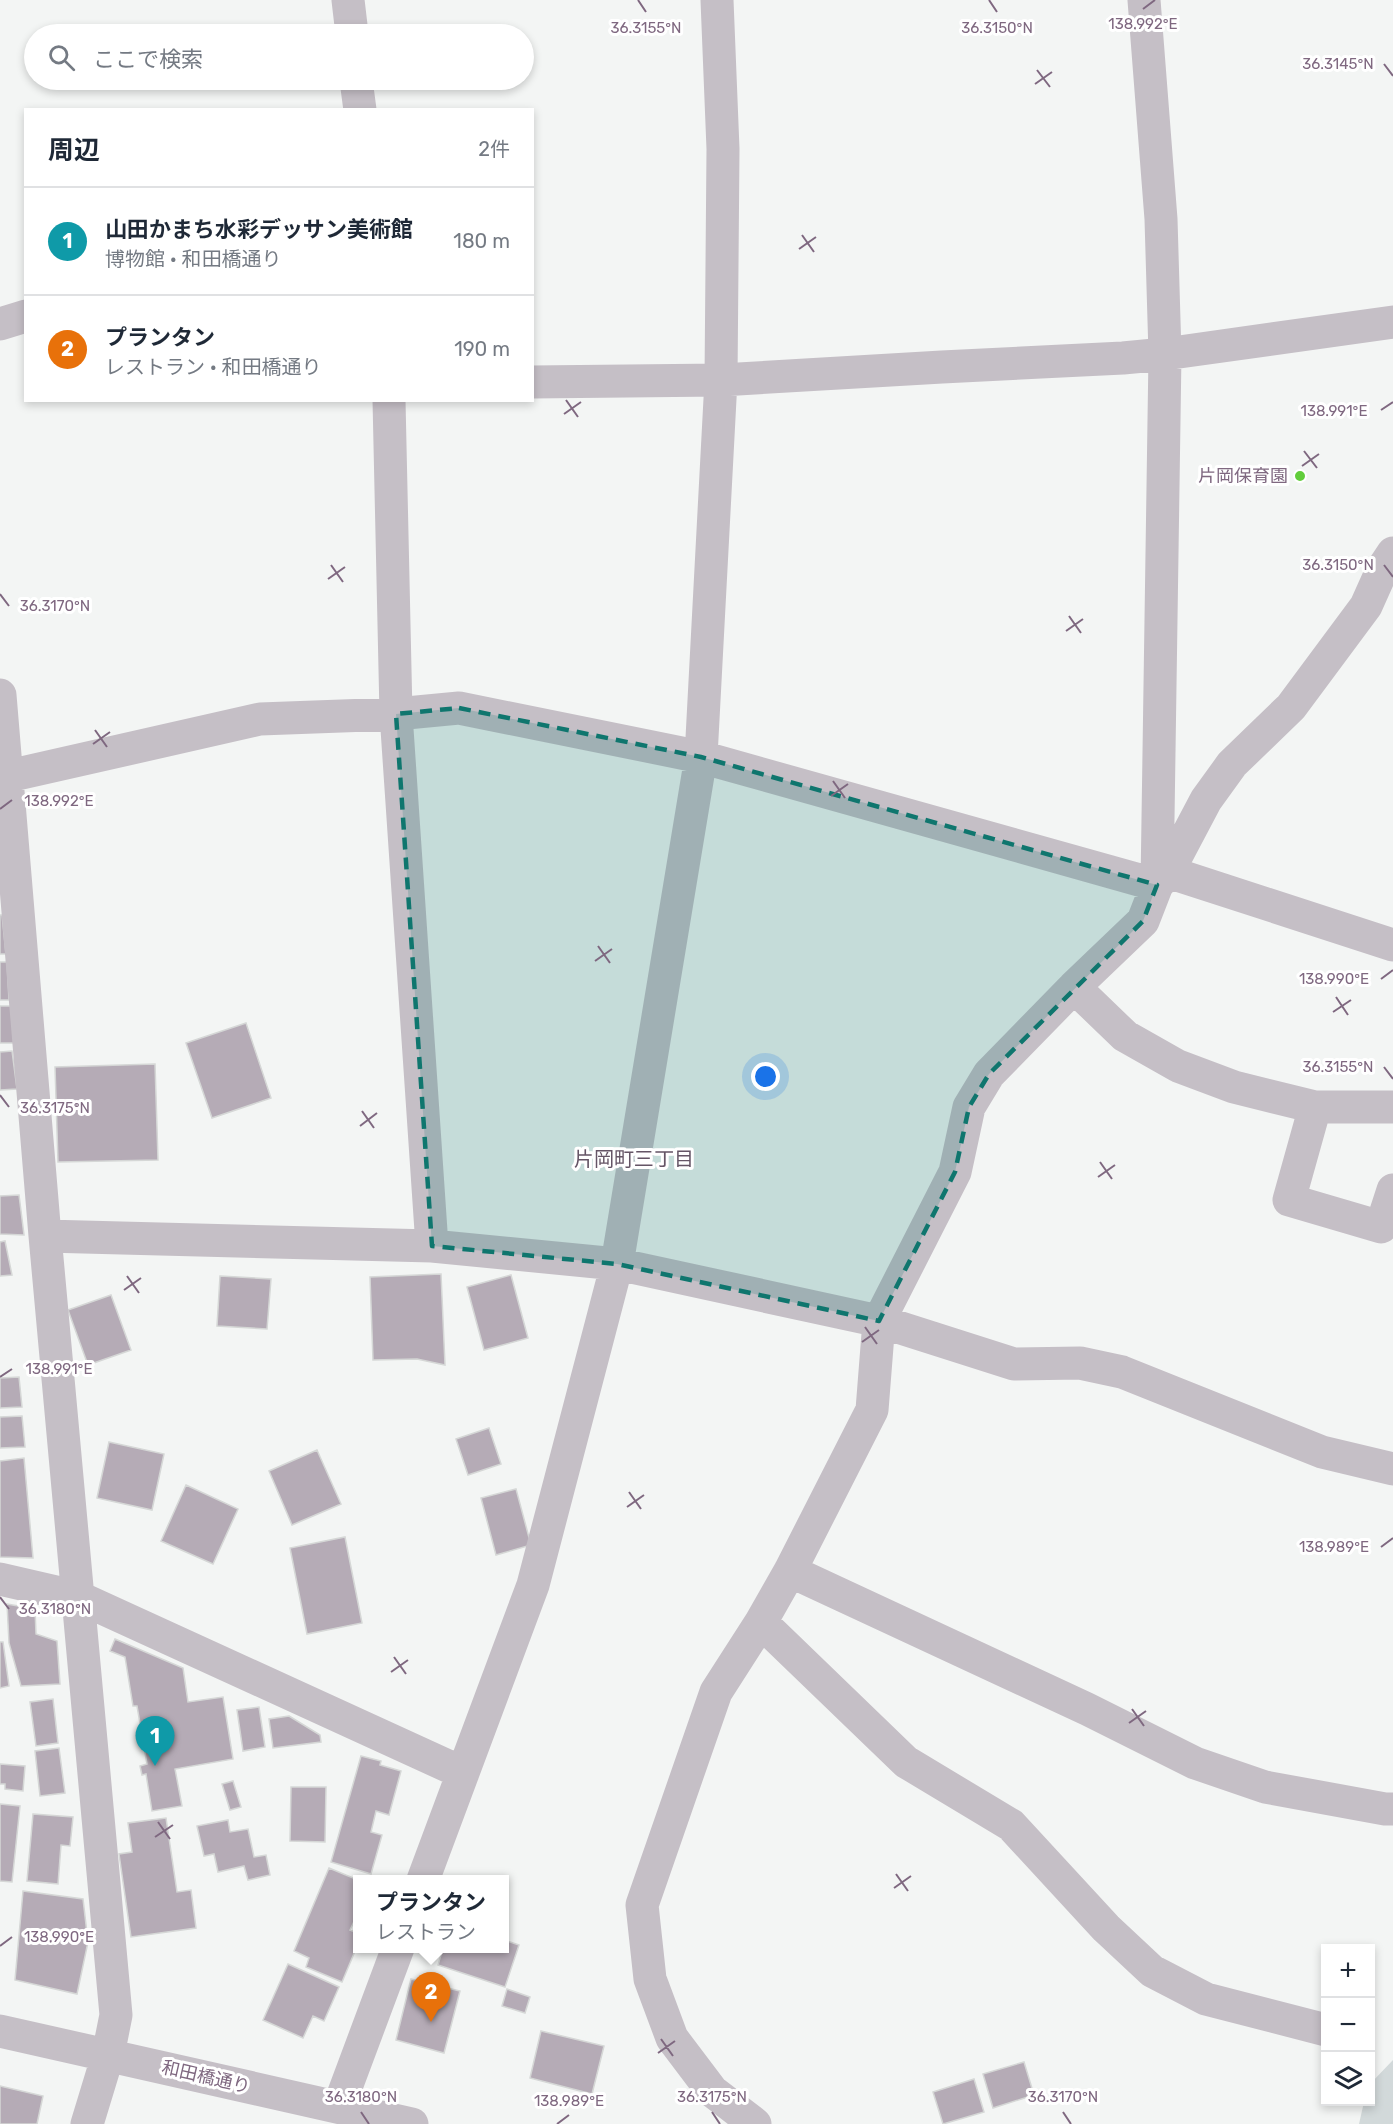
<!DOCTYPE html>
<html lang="ja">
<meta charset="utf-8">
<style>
body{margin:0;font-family:Rubik,"Noto Sans JP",sans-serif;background:#f6f6f7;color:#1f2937}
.controls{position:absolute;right:18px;bottom:18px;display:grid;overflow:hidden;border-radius:0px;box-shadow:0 3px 9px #0003}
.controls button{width:54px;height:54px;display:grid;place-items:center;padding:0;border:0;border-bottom:2px solid #e0e1e3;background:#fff;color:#1f2937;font:30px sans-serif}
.you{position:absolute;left:766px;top:1077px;width:21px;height:21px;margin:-15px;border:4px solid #fff;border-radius:50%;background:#1a73e8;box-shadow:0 0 0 9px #1a73e833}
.badge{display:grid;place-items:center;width:39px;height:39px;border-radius:50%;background:#ea580c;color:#fff;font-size:20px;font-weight:700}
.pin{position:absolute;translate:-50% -50px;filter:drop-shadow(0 2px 3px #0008)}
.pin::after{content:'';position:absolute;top:32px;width:21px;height:18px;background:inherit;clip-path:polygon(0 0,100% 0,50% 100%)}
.popup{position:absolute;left:353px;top:1875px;width:156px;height:78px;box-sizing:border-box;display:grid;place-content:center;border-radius:0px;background:#fff;filter:drop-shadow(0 2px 4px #0005);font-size:20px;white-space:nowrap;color:#747a83}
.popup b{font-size:22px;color:#1f2937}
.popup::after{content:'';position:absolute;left:50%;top:100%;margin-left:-12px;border:12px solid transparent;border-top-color:#fff}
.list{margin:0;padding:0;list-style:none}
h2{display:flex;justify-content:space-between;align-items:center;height:78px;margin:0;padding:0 24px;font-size:26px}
h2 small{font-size:20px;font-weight:400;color:#747a83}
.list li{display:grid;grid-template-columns:39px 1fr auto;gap:18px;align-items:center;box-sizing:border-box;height:108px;padding:0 24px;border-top:2px solid #e0e1e3}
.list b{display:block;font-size:22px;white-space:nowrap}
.list p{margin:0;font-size:20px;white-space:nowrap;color:#747a83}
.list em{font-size:20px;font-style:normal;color:#747a83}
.icon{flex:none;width:33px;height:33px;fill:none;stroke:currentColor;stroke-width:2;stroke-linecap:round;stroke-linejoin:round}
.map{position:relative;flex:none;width:1393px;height:2124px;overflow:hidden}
.search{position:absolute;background:#fff;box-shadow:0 3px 9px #0003;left:24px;top:24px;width:510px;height:66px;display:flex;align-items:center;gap:15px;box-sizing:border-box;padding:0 21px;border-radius:33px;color:#747a83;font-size:22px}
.panel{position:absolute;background:#fff;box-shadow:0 3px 9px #0003;left:24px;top:108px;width:510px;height:294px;border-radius:0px}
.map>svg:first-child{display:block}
</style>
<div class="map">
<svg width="1393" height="2124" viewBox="0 0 1393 2124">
<rect width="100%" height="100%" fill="#f3f5f4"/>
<path fill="#d2d9da" d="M1393,2060V2124H1359L1364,2102H1370L1371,2083Z"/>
<path fill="#b5abb6" stroke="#d5d7d6" stroke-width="1.5" d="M0,915H2L6,954H0Z
M0,962H7L9,1000H0Z
M0,1006H12L14,1043H0Z
M246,1023L271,1098L212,1118L186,1043Z
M12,1051L17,1089L0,1090V1052Z
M155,1064L158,1160L58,1162L55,1067Z
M19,1195L24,1235L0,1234V1196Z
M5,1241L12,1275L0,1276V1242Z
M441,1274L445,1365L417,1359L373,1360L370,1277Z
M511,1275L528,1338L484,1350L467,1287Z
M220,1276L271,1279L267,1329L217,1326Z
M111,1295L131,1350L88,1365L68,1310Z
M19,1377L22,1407L0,1408V1378Z
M22,1416L25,1447L0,1448V1417Z
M489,1428L501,1464L468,1475L456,1439Z
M109,1442L164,1454L152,1510L97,1498Z
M317,1450L341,1504L292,1525L269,1471Z
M24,1458L33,1558L0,1557V1461Z
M186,1485L238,1509L213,1564L161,1541Z
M516,1489L531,1545L496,1555L481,1498Z
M345,1537L362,1623L307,1634L290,1548Z
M7,1604L35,1609L36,1634L57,1641L60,1684L21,1686L9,1643Z
M115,1639L183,1668L188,1702L223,1697L233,1759L175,1769L182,1806L152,1811L146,1774L142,1775L140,1766L147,1764L137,1706H133L125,1657L110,1651Z
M0,1642H3L9,1686L0,1688Z
M53,1699L58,1743L36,1746L30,1702Z
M259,1707L265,1747L243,1751L237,1710Z
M289,1716L320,1735L321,1742L273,1748L269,1719Z
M59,1748L65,1793L40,1796L35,1751Z
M361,1756L381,1761L380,1765L401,1771L389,1815L376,1811L371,1832L382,1835L371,1874L331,1862Z
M0,1764L25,1766L23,1791L5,1789V1784H0Z
M233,1781L241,1807L230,1810L222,1784Z
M291,1787H326L325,1842L290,1841Z
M0,1804L20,1806L12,1882L0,1881Z
M33,1814L73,1817L70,1846L61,1845L58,1884L27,1881Z
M166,1818L177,1892L191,1890L196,1928L131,1937L119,1854L132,1852L128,1823Z
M228,1820L230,1832L248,1829L254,1857L266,1855L270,1875L248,1880L244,1866L218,1872L214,1854L204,1856L197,1826Z
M329,1868L358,1880V1913L350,1930L358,1933V1944L342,1982L306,1967L309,1958L294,1951Z
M23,1891L83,1899L88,1942L77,1994L15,1980Z
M504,1940L519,1945L505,1987L438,1965L443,1948H504Z
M288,1964L339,1987L324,2021L313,2016L303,2038L263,2020Z
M411,1979L460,1991L444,2053L396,2040Z
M507,1989L530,1997L525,2013L502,2006Z
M541,2031L604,2046L592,2094L530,2078Z
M1024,2062L1034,2095L993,2108L983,2074Z
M974,2079L984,2112L943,2124L933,2092Z
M0,2086L43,2096L37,2124H0Z"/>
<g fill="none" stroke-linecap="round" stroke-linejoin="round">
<path stroke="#c5bfc6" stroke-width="33" d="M348,0L352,34
M356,80L360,110
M0,324L26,316
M532,382L721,380L942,367L1123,358L1165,354L1393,322
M389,400L396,714L432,1246
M0,695L45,1236L116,2015L108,2055L87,2124
M0,778L260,719L396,714L459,708L701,757L1157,885L1165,354L1161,219L1144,0
M1168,872L1393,945
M1074,987L1125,1036L1178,1066L1234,1087L1315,1107H1393
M1315,1107L1289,1200L1381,1227L1393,1190
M45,1236L432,1246L617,1264L879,1321L1014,1364L1080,1363L1122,1372L1322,1452L1393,1469
M790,1571L1087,1709L1195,1763L1265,1787L1385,1809H1393
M0,1579L78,1597L463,1773
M761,1622L906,1762L1011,1825L1106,1928L1152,1971L1206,1999L1326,2030
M423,1880L533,1585L617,1264L701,757L721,380L723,149L717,0
M0,2031L412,2124
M339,2106L398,1948
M755,2124L712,2091L672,2038L650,1979L642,1905L716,1692L761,1622L790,1571L872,1410L879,1321L955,1172L969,1107L989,1074L1074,987L1143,921L1157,885L1168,872L1206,800L1232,764L1291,707L1366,606L1383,568L1393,553"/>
</g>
<path fill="#0f766e" fill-opacity="0.2" stroke="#0f766e" stroke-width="4.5" stroke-dasharray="12 8" stroke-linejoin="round" d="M459,708L701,757L1157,885L1143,921L989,1074L969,1107L955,1172L879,1321L617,1264L432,1246L396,714Z"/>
<path fill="none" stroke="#7f6880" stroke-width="2" d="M638,0L646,12M989,0L997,12M1143,9L1155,0M1384,64L1393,76M1037,70L1050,87M1035,84L1052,72M802,235L814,252M799,249L816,237M566,400L578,417M1381,410L1393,402M564,414L581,402M1304,451L1317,468M1302,466L1319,454M331,565L343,582M1384,565L1393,577M328,579L345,567M0,594L9,606M1069,616L1081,633M1066,631L1083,619M95,730L107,747M93,744L110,732M833,781L845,798M831,796L848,784M0,809L12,800M598,946L610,963M595,961L612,949M1381,979L1393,970M1336,997L1348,1015M1333,1012L1351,1000M1384,1067L1393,1079M0,1095L9,1107M362,1111L374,1128M360,1126L377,1113M1100,1162L1112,1179M1098,1177L1115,1165M127,1276L139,1293M124,1290L141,1278M865,1327L877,1344M862,1342L879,1330M0,1377L12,1369M629,1492L641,1509M627,1507L644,1495M1381,1547L1393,1538M0,1597L9,1609M394,1657L406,1674M391,1672L408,1660M1132,1709L1144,1726M1129,1723L1146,1711M158,1822L170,1839M155,1837L173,1825M896,1874L908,1891M894,1888L911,1876M0,1946L12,1937M661,2039L673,2056M658,2053L675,2041M361,2112L369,2124M712,2112L720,2124M1063,2112L1071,2124M557,2124L569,2115"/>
<circle fill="#61cd3b" stroke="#fff" stroke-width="2" cx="1300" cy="476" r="6"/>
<g text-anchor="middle" stroke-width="6" stroke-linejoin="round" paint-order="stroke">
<g font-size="18" fill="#7f6880" stroke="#fff" text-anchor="end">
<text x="1288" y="482">片岡保育園</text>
</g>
<g font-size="18" fill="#7f6880" stroke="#fff">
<text transform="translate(206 2077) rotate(13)" y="6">和田橋通り</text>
</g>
<g font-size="20" fill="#655566" stroke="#fff">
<text x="634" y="1166">片岡町三丁目</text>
</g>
</g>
<g font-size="15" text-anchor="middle" fill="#7f6880" stroke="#fff" stroke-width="6" stroke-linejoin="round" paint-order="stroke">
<text x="1143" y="29">138.992°E</text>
<text x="997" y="33">36.3150°N</text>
<text x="646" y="33">36.3155°N</text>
<text x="1338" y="69">36.3145°N</text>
<text x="1334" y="416">138.991°E</text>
<text x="1338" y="570">36.3150°N</text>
<text x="55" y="611">36.3170°N</text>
<text x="59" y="806">138.992°E</text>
<text x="1334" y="984">138.990°E</text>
<text x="1338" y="1072">36.3155°N</text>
<text x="55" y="1113">36.3175°N</text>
<text x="59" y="1374">138.991°E</text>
<text x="1334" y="1552">138.989°E</text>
<text x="55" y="1614">36.3180°N</text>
<text x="59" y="1942">138.990°E</text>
<text x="361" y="2102">36.3180°N</text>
<text x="712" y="2102">36.3175°N</text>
<text x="1063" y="2102">36.3170°N</text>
<text x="569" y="2106">138.989°E</text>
</g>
</svg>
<div class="controls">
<button>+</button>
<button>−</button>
<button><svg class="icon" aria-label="layers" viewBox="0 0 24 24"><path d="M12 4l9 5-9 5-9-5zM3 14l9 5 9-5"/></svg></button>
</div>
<div class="you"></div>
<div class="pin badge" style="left:155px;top:1766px;background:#0f9aa8">1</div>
<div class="pin badge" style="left:431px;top:2022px;background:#e8710a">2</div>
<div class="popup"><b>プランタン</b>レストラン</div>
<div class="search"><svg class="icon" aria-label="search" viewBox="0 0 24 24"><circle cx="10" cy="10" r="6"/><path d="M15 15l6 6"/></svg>ここで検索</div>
<section class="panel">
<h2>周辺<small>2件</small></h2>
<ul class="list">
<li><span class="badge" style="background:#0f9aa8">1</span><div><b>山田かまち水彩デッサン美術館</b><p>博物館 · 和田橋通り</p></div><em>180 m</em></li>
<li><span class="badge" style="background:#e8710a">2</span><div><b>プランタン</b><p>レストラン · 和田橋通り</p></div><em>190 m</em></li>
</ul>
</section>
</div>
